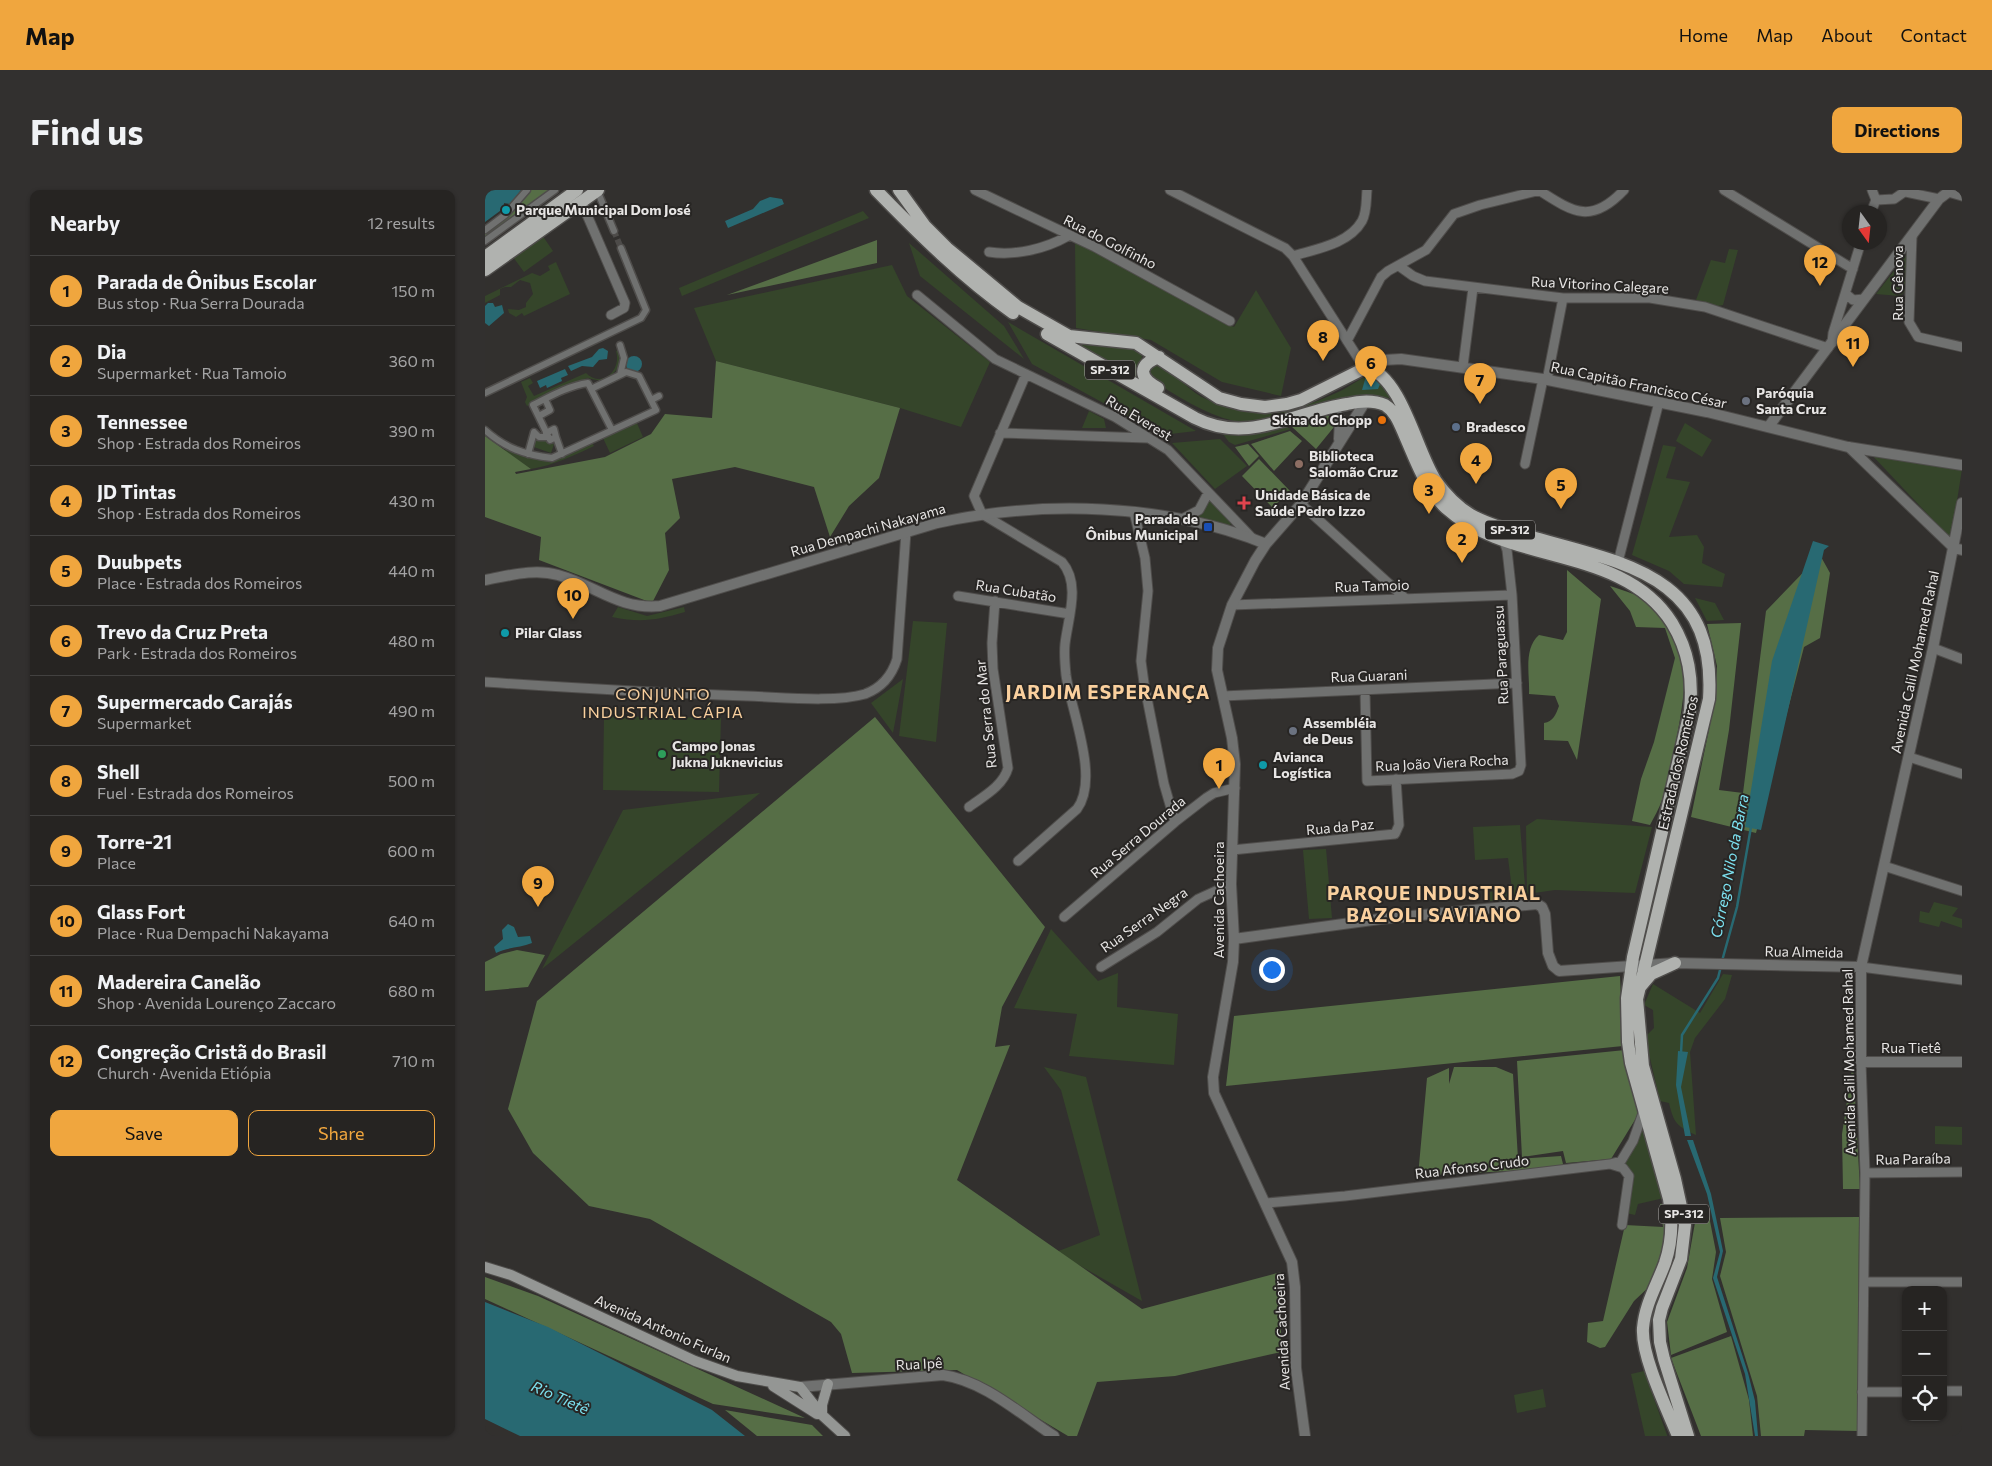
<!DOCTYPE html>
<meta charset="utf-8">
<style>
body{margin:0;font-family:Commissioner,sans-serif;background:#32302f;color:#f1f3f6}
.controls{position:absolute;right:15px;bottom:15px;display:grid;overflow:hidden;border-radius:10px;box-shadow:0 1px 4px #0004}
.controls button{width:45px;height:45px;display:grid;place-items:center;padding:0;border:0;border-bottom:1px solid #424140;background:#262422;color:#f1f3f6;font:25px sans-serif}
.compass{position:absolute;left:1357px;top:15px;width:45px;height:45px;border-radius:50%;background:#262422;box-shadow:0 1px 4px #0004;rotate:165deg}
.you{position:absolute;left:786px;top:779px;width:18px;height:18px;margin:-12px;border:4px solid #fff;border-radius:50%;background:#1a73e8;box-shadow:0 0 0 8px #1a73e833}
.badge{display:grid;place-items:center;width:32px;height:32px;border-radius:50%;background:#f0a63e;color:#111;font-size:16px;font-weight:700}
.pin{position:absolute;translate:-50% -41px;filter:drop-shadow(0 1px 2px #0008)}
.pin::after{content:'';position:absolute;top:26px;width:18px;height:15px;background:inherit;clip-path:polygon(0 0,100% 0,50% 100%)}
.list{margin:0;padding:0;list-style:none}
h2{display:flex;justify-content:space-between;align-items:center;height:65px;margin:0;padding:0 20px;font-size:21px}
h2 small{font-size:16px;font-weight:400;color:#a4a4a5}
.list li{display:grid;grid-template-columns:32px 1fr auto;gap:15px;align-items:center;box-sizing:border-box;height:70px;padding:0 20px;border-top:1px solid #424140}
.list b{display:block;font-size:19px;white-space:nowrap}
.list p{margin:0;font-size:16px;white-space:nowrap;color:#a4a4a5}
.list em{font-size:16px;font-style:normal;color:#a4a4a5}
.actions{display:flex;gap:10px;padding:15px 20px}
.actions a{flex:1;padding:11px 0;border:1px solid #f0a63e;border-radius:10px;text-align:center;font-size:18px;color:#f0a63e}
.actions .main{background:#f0a63e;color:#111}
.icon{flex:none;width:28px;height:28px;fill:none;stroke:currentColor;stroke-width:2;stroke-linecap:round;stroke-linejoin:round}
.map{position:relative;flex:none;width:1477px;height:1246px;overflow:hidden;border-radius:10px}
header{display:flex;align-items:center;gap:30px;box-sizing:border-box;height:70px;padding:0 25px;background:#f0a63e;color:#111}
header strong{font-size:24px}
nav{display:flex;gap:28px;margin-inline-start:auto;font-size:18px}
.intro{display:flex;align-items:center;justify-content:space-between;box-sizing:border-box;height:120px;padding:0 30px}
h1{margin:0;font-size:35px}
.button{padding:12px 22px;border-radius:10px;background:#f0a63e;color:#111;font-size:18px;font-weight:700}
main{display:flex;gap:30px;padding:0 30px}
aside{flex:1;background:#262422;border-radius:10px;box-shadow:0 1px 4px #0004}
.map>svg:first-child{display:block}
</style>
<header>
<strong>Map</strong>
<nav><a>Home</a><a>Map</a><a>About</a><a>Contact</a></nav>
</header>
<div class="intro"><h1>Find us</h1><a class="button">Directions</a></div>
<main>
<aside>
<h2>Nearby<small>12 results</small></h2>
<ul class="list">
<li><span class="badge">1</span><div><b>Parada de Ônibus Escolar</b><p>Bus stop · Rua Serra Dourada</p></div><em>150 m</em></li>
<li><span class="badge">2</span><div><b>Dia</b><p>Supermarket · Rua Tamoio</p></div><em>360 m</em></li>
<li><span class="badge">3</span><div><b>Tennessee</b><p>Shop · Estrada dos Romeiros</p></div><em>390 m</em></li>
<li><span class="badge">4</span><div><b>JD Tintas</b><p>Shop · Estrada dos Romeiros</p></div><em>430 m</em></li>
<li><span class="badge">5</span><div><b>Duubpets</b><p>Place · Estrada dos Romeiros</p></div><em>440 m</em></li>
<li><span class="badge">6</span><div><b>Trevo da Cruz Preta</b><p>Park · Estrada dos Romeiros</p></div><em>480 m</em></li>
<li><span class="badge">7</span><div><b>Supermercado Carajás</b><p>Supermarket</p></div><em>490 m</em></li>
<li><span class="badge">8</span><div><b>Shell</b><p>Fuel · Estrada dos Romeiros</p></div><em>500 m</em></li>
<li><span class="badge">9</span><div><b>Torre-21</b><p>Place</p></div><em>600 m</em></li>
<li><span class="badge">10</span><div><b>Glass Fort</b><p>Place · Rua Dempachi Nakayama</p></div><em>640 m</em></li>
<li><span class="badge">11</span><div><b>Madereira Canelão</b><p>Shop · Avenida Lourenço Zaccaro</p></div><em>680 m</em></li>
<li><span class="badge">12</span><div><b>Congreção Cristã do Brasil</b><p>Church · Avenida Etiópia</p></div><em>710 m</em></li>
</ul>
<div class="actions"><a class="main">Save</a><a>Share</a></div>
</aside>
<div class="map">
<svg width="1477" height="1246" viewBox="0 0 1477 1246">
<rect width="100%" height="100%" fill="#32302e"/>
<path fill="#35452a" d="M378,21L384,28L197,106L194,98Z
M57,45L68,61L39,82L28,67Z
M590,52L749,137L771,100L806,158L796,206L737,192L666,150L591,138Z
M424,53L519,136L539,169L435,86Z
M1244,59L1253,60L1238,115L1233,116L1211,110L1226,70L1240,73Z
M1423,63L1422,100L1415,106L1391,104Z
M71,72L85,104L39,126L37,123L31,127L24,123L23,119L34,120L41,117V113L48,104L45,93L35,90L26,97H20L15,99V105L0,113V106L47,83L55,86L65,80L63,76Z
M407,75L422,106L505,172L476,237L415,218L231,171L209,118Z
M523,132L711,241L677,245L547,174Z
M591,151L651,156L663,163L657,166L654,190L590,154Z
M134,159L135,163L134,177L124,188L116,191L102,188L48,211V213L42,216L40,212L42,207L36,192L45,188L48,193L43,196L49,206L101,183C117,199 137,180 131,161Z
M672,174C690,181 702,200 719,208C762,230 809,223 851,203C863,198 873,189 885,185L908,205L905,208L890,207C858,213 778,237 749,231C720,224 692,206 667,190L665,179Z
M604,221L619,229L621,238H597Z
M151,231L158,247L125,263L118,248Z
M1200,233L1227,250L1217,267L1191,251Z
M798,236L806,239L750,255L744,252L735,240Z
M49,247L69,254L66,263L46,256Z
M735,249L762,276L730,299L687,253Z
M106,251L109,256C88,266 69,275 46,279L20,261L22,258L68,269Z
M1178,255L1191,257L1181,288L1205,292L1184,347L1212,345L1219,357L1217,373L1240,384L1237,397L1199,394L1184,381L1147,365Z
M1385,263L1477,279L1466,349Z
M724,310L746,333L744,339L710,328Z
M1210,408L1230,413L1239,430L1222,431Z
M133,417L162,426L199,417L200,422C172,430 157,433 127,427Z
M428,431L462,433L451,552L414,546Z
M418,489L408,543L386,513Z
M119,526L236,528L234,602L118,600Z
M275,603L57,779L138,620Z
M1052,629L1167,637L1150,703L1070,700L1042,704L1041,636Z
M1035,635L1041,708L1005,711L1004,702L1027,699L1023,668L990,670L988,637Z
M841,659L847,728L824,729L818,660Z
M1449,712L1473,718L1467,726L1477,729V738L1456,731L1454,737L1434,732L1435,721L1444,723Z
M566,739L613,791L633,783L632,817L693,824L689,875L584,866L592,824L529,818Z
M1238,784L1247,785L1240,809L1210,848L1205,862L1211,945C1192,936 1189,934 1184,913L1175,911L1160,847L1169,838L1168,820L1159,815L1168,794L1215,823Z
M559,877L601,887L657,1111L571,1062L615,1045L576,900Z
M1159,931L1179,1008L1153,1014L1150,1025L1141,1023L1148,988L1139,973Z
M1450,936L1477,937V955L1450,954Z
M1159,1181L1182,1245V1246H1160L1146,1184Z
M1058,1199L1061,1217L1032,1223L1029,1205Z"/>
<path fill="#566e46" d="M44,0H67L0,47V41Z
M392,50V73L242,105Z
M231,171L415,218L394,288L364,316L345,347L329,297L250,277L187,289L195,328L180,343L184,380L167,413L54,370L56,347L0,327V246L46,279L30,282L31,284L120,267L166,244L180,224L227,228Z
M846,225L849,237L831,259L806,236Z
M805,241L817,251L789,281L766,254Z
M763,254L774,266L764,276L750,257Z
M774,269L806,302L787,317L757,286Z
M1335,365L1345,383L1335,448L1319,457L1271,643L1206,627L1230,510L1232,476L1222,434L1256,433L1244,540L1234,600L1258,603L1281,421Z
M1082,380L1116,409L1092,570L1083,551L1059,550V533C1068,532 1071,524 1074,516L1070,506L1044,504C1045,485 1038,459 1054,445L1078,450L1082,442Z
M1125,396C1139,401 1158,405 1170,417C1183,430 1193,453 1198,471C1205,498 1185,582 1177,610C1174,619 1169,627 1165,635L1147,631L1156,589L1169,552L1190,468L1180,438L1151,437L1145,421Z
M390,527L560,737L517,817L510,857L525,855L472,990L657,1119L796,1082V1162L690,1186L612,1192L592,1246H583L472,1180L367,1183L356,1144L346,1132L165,1029L104,1016L48,963L23,919L52,811Z
M32,760L60,765L43,797L0,801V772L16,764Z
M1135,786L1138,856L741,896L749,826Z
M1140,860L1156,920L1126,969L1081,973L1078,961L1037,967L1032,871Z
M1368,872L1375,999H1358L1357,944Z
M969,877H1011L1028,884L1033,969L1076,966L1079,978L933,986L942,888L964,878V894Z
M1182,1013L1183,1055L1167,1094L1149,1111L1120,1157L1115,1158L1102,1152L1103,1133L1118,1131L1140,1035L1178,1037L1175,1014Z
M1224,1026L1231,1062L1227,1089L1242,1142L1186,1165L1182,1132L1202,1078L1211,1027Z
M1374,1027L1373,1241L1320,1240L1319,1246H1276L1272,1206L1235,1086L1241,1062L1235,1028Z
M0,1087L53,1106L320,1228L228,1214L0,1109Z
M1246,1146L1264,1210L1268,1246H1216L1186,1168Z
M240,1220L327,1235L338,1246H272Z"/>
<path fill="#286972" d="M0,0H36L25,14L19,13V18L0,32Z
M285,7L297,9L299,14L243,38L240,31L268,19L275,11Z
M3,113H8L10,117L17,115L19,123L4,136L0,133V116Z
M118,158L123,161L122,169L114,170L108,177L97,176L86,181L83,176L107,167L114,159Z
M141 174a8 8 0 1 1 16 0a8 8 0 1 1-16 0Z
M80,179L83,185L76,188L77,191L62,198L61,195L55,198L52,191Z
M885,185L896,192L893,199L877,200L881,186Z
M1328,351L1344,356L1339,360L1276,640L1260,637L1287,471Z
M23,734L29,737L33,747L45,746L47,753C35,758 23,757 11,763L9,757L18,749L17,740Z
M1193,861L1203,862L1196,897L1206,946H1200L1191,895Z
M1202,950H1208L1226,1004L1238,1061L1232,1087L1263,1183L1270,1211L1273,1246H1270L1260,1184L1228,1088L1235,1062L1222,1004Z
M0,1112L63,1137L227,1220L260,1246H35L0,1229Z"/>
<g fill="none" stroke-linecap="round" stroke-linejoin="round">
<path stroke="#286972" stroke-width="2.5" d="M1237,771L1252,717L1266,637
M1196,863L1197,845L1233,788L1236,776"/>
<path stroke="#4d4b49" stroke-width="6" stroke-dasharray="6 3" stroke-linecap="butt" d="M129,41L136,58"/>
<defs>
<path id="pedestrian" d="M112,0L129,41
M0,40L20,25L42,0
M0,51L70,0
M0,203L156,128L161,120L136,58
M166,210L174,206
M54,226L65,220L60,209
M0,240C20,258 40,265 67,268L171,220L154,186L141,182L135,185
M127,240L106,199L135,185L139,168L135,155
M61,243L69,239L71,247L65,250L48,215C66,206 83,196 103,193L106,199
M71,247L77,264
M43,264L49,242L54,247H63"/>
<path id="minor" d="M490,0L610,57L745,131
M685,0L800,58L808,66L875,171L882,177
M1239,0L1368,79
M1055,1C1089,23 1107,34 1139,0
M1421,2L1454,9
M1463,2L1477,6
M1391,10L1409,9L1422,0
M96,11L140,113L139,118L126,125
M1386,22L1391,10L1387,0
M1427,46L1424,132L1433,147L1477,157
M504,62C530,66 560,59 583,46
M808,66C831,59 864,54 877,31C882,22 881,10 882,0
M914,76L928,86L940,91L1078,108H1165L1220,117L1343,158
M1361,104L1368,110L1379,109
M432,105L510,169L630,227L683,260L768,349
M862,151L896,87L903,81L941,60L969,24L995,15L1056,0
M1347,153L1348,143L1376,52
M978,176L988,98
M1062,190L1078,108
M515,243L662,248
M1040,274L1058,189
M816,314L921,409
M649,322L660,368L663,401L656,471L659,493L679,594L690,632
M697,329L714,320L723,303
M1133,372L1174,212
M473,406L585,424
M747,415L1027,405
M1448,458L1477,469
M0,492C87,498 175,503 262,506C295,507 349,513 380,504C396,498 407,485 412,469L421,342
M880,500L882,591L1027,584L1034,581L1036,575L1027,405L1022,360L1018,349
M738,506L1032,493
M1424,567L1477,584
M484,617C499,606 518,596 523,578L508,479L507,453L510,411
M747,660L910,644L914,635L911,589
M533,671L592,619C615,588 586,521 581,485C580,475 579,463 580,454C583,428 596,394 577,372L497,324L489,306L541,184
M1399,676L1477,701
M579,727L690,632L721,608L729,603L750,598
M616,777L672,742L713,709L746,694
M1376,777L1477,790
M1376,872L1380,983L1377,1246
M1125,974L1136,971L1148,951L1159,920
M1380,983L1477,982
M781,1013L860,1006L1125,974L1138,978L1144,986L1137,1035
M1379,1092H1477
M1458,1201H1477
M1377,1202H1421"/>
<path id="tertiary" d="M882,177L899,170L916,169L1058,189L1222,222L1363,257L1477,275
M848,216L855,230L854,249
M1284,236L1454,9L1466,0
M1364,257L1469,358L1477,360
M1477,313L1448,458L1376,777V872H1477
M0,390C23,386 49,378 73,385C110,395 134,420 175,416L452,333C556,310 681,313 781,354
M749,749L895,729L1052,714L1057,717L1060,724L1063,763L1068,776L1074,781L1190,773L1376,777
M315,1197L458,1185C499,1191 534,1223 569,1246
M820,1246L811,1178L810,1097L807,1072L729,903L728,887L748,772L749,749L746,694L750,574L747,548L732,480L733,458L747,415L770,371L781,354L816,314L880,212"/>
<path id="secondary" d="M0,1077L26,1085L210,1171L252,1186L315,1197L337,1225L360,1246
M288,1196L332,1224
M337,1225V1215L343,1194"/>
<path id="primary" d="M391,0C434,44 477,87 528,123
M414,0L440,36L462,58L533,117L584,146L651,153L734,208L756,214L780,217L802,214L816,210L882,177C918,189 931,261 951,291C960,304 973,317 986,325C1004,335 1024,340 1043,346C1137,373 1232,384 1224,509L1152,809L1158,876L1190,989L1200,1035L1196,1069L1177,1118L1174,1130L1175,1152L1179,1169L1203,1246
M0,67L92,0
M0,80L113,0
M562,144L710,228C763,255 809,222 862,214C875,211 888,210 900,215C911,222 915,235 920,246C931,271 941,300 961,318C1025,376 1138,355 1187,433C1204,461 1208,489 1205,521L1148,767L1142,808L1143,852L1146,873L1184,1009C1188,1031 1187,1052 1180,1073C1172,1095 1160,1114 1158,1138C1156,1166 1182,1219 1193,1246
M673,198C654,188 652,175 674,167
M1155,797L1166,784L1190,773"/>
</defs>
<use href="#pedestrian" stroke="#4f4d4b" stroke-width="9"/>
<use href="#minor" stroke="#4f4d4b" stroke-width="11"/>
<use href="#tertiary" stroke="#4f4d4b" stroke-width="12"/>
<use href="#secondary" stroke="#4f4d4b" stroke-width="12"/>
<use href="#primary" stroke="#4f4d4b" stroke-width="15"/>
<use href="#pedestrian" stroke="#707170" stroke-width="6"/>
<use href="#minor" stroke="#707170" stroke-width="9"/>
<use href="#tertiary" stroke="#707170" stroke-width="10"/>
<use href="#secondary" stroke="#949694" stroke-width="10"/>
<use href="#primary" stroke="#b0b2af" stroke-width="12"/>
</g>
<g fill="#0f9aa8" stroke="#282624" stroke-width="2">
<circle cx="21" cy="20" r="5"/>
<circle cx="20" cy="443" r="5"/>
<circle cx="778" cy="575" r="5"/>
</g>
<g fill="#6b7280" stroke="#282624" stroke-width="2">
<circle cx="1261" cy="211" r="5"/>
<circle cx="808" cy="541" r="5"/>
</g>
<circle fill="#e8710a" stroke="#282624" stroke-width="2" cx="897" cy="230" r="5"/>
<circle fill="#5c6f8a" stroke="#282624" stroke-width="2" cx="971" cy="237" r="5"/>
<circle fill="#8d6e63" stroke="#282624" stroke-width="2" cx="814" cy="274" r="5"/>
<path fill="#e0444e" stroke="#282624" stroke-width="2" d="M756.5 305.5h5v5h5v5h-5v5h-5v-5h-5v-5h5z"/>
<rect fill="#1a4fb4" stroke="#282624" stroke-width="2" x="718" y="332" width="10" height="10" rx="2.5"/>
<circle fill="#2e9e5b" stroke="#282624" stroke-width="2" cx="177" cy="564" r="5"/>
<g text-anchor="middle" stroke-width="4" stroke-linejoin="round" paint-order="stroke">
<g fill="#282624" stroke="#aeacaa" stroke-width="1">
<rect x="600" y="170.5" width="50" height="19" rx="4"/>
<rect x="1000" y="330.5" width="50" height="19" rx="4"/>
<rect x="1174" y="1014.5" width="50" height="19" rx="4"/>
</g>
<g font-size="12" font-weight="bold" fill="#e7e5e4">
<text x="625" y="184">SP-312</text>
<text x="1025" y="344">SP-312</text>
<text x="1199" y="1028">SP-312</text>
</g>
<g font-size="14" font-weight="bold" fill="#e7e5e4" stroke="#282624" text-anchor="start">
<text x="31" y="25">Parque Municipal Dom José</text>
<text x="1271" y="208">Paróquia<tspan x="1271" dy="16">Santa Cruz</tspan></text>
<text x="887" y="235" text-anchor="end">Skina do Chopp</text>
<text x="981" y="242">Bradesco</text>
<text x="824" y="271">Biblioteca<tspan x="824" dy="16">Salomão Cruz</tspan></text>
<text x="770" y="310">Unidade Básica de<tspan x="770" dy="16">Saúde Pedro Izzo</tspan></text>
<text x="713" y="334" text-anchor="end">Parada de<tspan x="713" dy="16">Ônibus Municipal</tspan></text>
<text x="30" y="448">Pilar Glass</text>
<text x="818" y="538">Assembléia<tspan x="818" dy="16">de Deus</tspan></text>
<text x="187" y="561">Campo Jonas<tspan x="187" dy="16">Jukna Juknevicius</tspan></text>
<text x="788" y="572">Avianca<tspan x="788" dy="16">Logística</tspan></text>
</g>
<g font-size="14" fill="#e7e5e4" stroke="#282624">
<text transform="translate(625 52) rotate(27)" y="5">Rua do Golfinho</text>
<text transform="translate(1413 93) rotate(-90)" y="5">Rua Gênova</text>
<text transform="translate(1115 95) rotate(3)" y="5">Rua Vitorino Calegare</text>
<text transform="translate(1154 195) rotate(12)" y="5">Rua Capitão Francisco César</text>
<text transform="translate(654 228) rotate(31)" y="5">Rua Everest</text>
<text transform="translate(383 340) rotate(-16)" y="5">Rua Dempachi Nakayama</text>
<text transform="translate(887 396) rotate(-2)" y="5">Rua Tamoio</text>
<text transform="translate(531 401) rotate(9)" y="5">Rua Cubatão</text>
<text transform="translate(1016 465) rotate(-93)" y="5">Rua Paraguassu</text>
<text transform="translate(1430 472) rotate(-78)" y="5">Avenida Calil Mohamed Rahal</text>
<text transform="translate(884 486) rotate(-2)" y="5">Rua Guarani</text>
<text transform="translate(501 524) rotate(-96)" y="5">Rua Serra do Mar</text>
<text transform="translate(957 573) rotate(-3)" y="5">Rua João Viera Rocha</text>
<text transform="translate(1193 573) rotate(-77)" y="5">Estrada dos Romeiros</text>
<text transform="translate(855 637) rotate(-5)" y="5">Rua da Paz</text>
<text transform="translate(653 647) rotate(-40)" y="5">Rua Serra Dourada</text>
<text transform="translate(734 710) rotate(-90)" y="5">Avenida Cachoeira</text>
<text transform="translate(659 730) rotate(-35)" y="5">Rua Serra Negra</text>
<text transform="translate(1319 762) rotate(1)" y="5">Rua Almeida</text>
<text x="1426" y="863">Rua Tietê</text>
<text transform="translate(1364 872) rotate(-91)" y="5">Avenida Calil Mohamed Rahal</text>
<text transform="translate(1428 969) rotate(-1)" y="5">Rua Paraíba</text>
<text transform="translate(987 977) rotate(-7)" y="5">Rua Afonso Crudo</text>
<text transform="translate(178 1139) rotate(24)" y="5">Avenida Antonio Furlan</text>
<text transform="translate(797 1142) rotate(-93)" y="5">Avenida Cachoeira</text>
<text transform="translate(434 1174) rotate(-3)" y="5">Rua Ipê</text>
</g>
<g font-size="15" font-style="italic" fill="#7de2f1" stroke="#282624">
<text transform="translate(1245 676) rotate(-79)" y="5">Córrego Nilo da Barra</text>
<text transform="translate(75 1208) rotate(24)" y="5">Rio Tietê</text>
</g>
<g font-size="16" letter-spacing="1" fill="#fad09e" stroke="#282624">
<text x="178" y="510">CONJUNTO<tspan x="178" dy="18">INDUSTRIAL CÁPIA</tspan></text>
</g>
<g font-size="19" font-weight="bold" letter-spacing="1" fill="#fad09e" stroke="#282624">
<text x="623" y="509">JARDIM ESPERANÇA</text>
<text x="949" y="710">PARQUE INDUSTRIAL<tspan x="949" dy="22">BAZOLI SAVIANO</tspan></text>
</g>
</g>
</svg>
<div class="controls">
<button>+</button>
<button>−</button>
<button><svg class="icon" aria-label="locate" viewBox="0 0 24 24"><circle cx="12" cy="12" r="6"/><path d="M12 2v4M12 18v4M2 12h4M18 12h4"/></svg></button>
</div>
<svg class="compass" viewBox="-18 -18 36 36"><path d="M0-13l5 13h-10z" fill="#e53935"/><path d="M0 13l5-13h-10z" fill="#a4a4a5"/></svg>
<div class="you"></div>
<div class="pin badge" style="left:734px;top:599px">1</div>
<div class="pin badge" style="left:977px;top:373px">2</div>
<div class="pin badge" style="left:944px;top:324px">3</div>
<div class="pin badge" style="left:991px;top:294px">4</div>
<div class="pin badge" style="left:1076px;top:319px">5</div>
<div class="pin badge" style="left:886px;top:197px">6</div>
<div class="pin badge" style="left:995px;top:214px">7</div>
<div class="pin badge" style="left:838px;top:171px">8</div>
<div class="pin badge" style="left:53px;top:717px">9</div>
<div class="pin badge" style="left:88px;top:429px">10</div>
<div class="pin badge" style="left:1368px;top:177px">11</div>
<div class="pin badge" style="left:1335px;top:96px">12</div>
</div>
</main>
